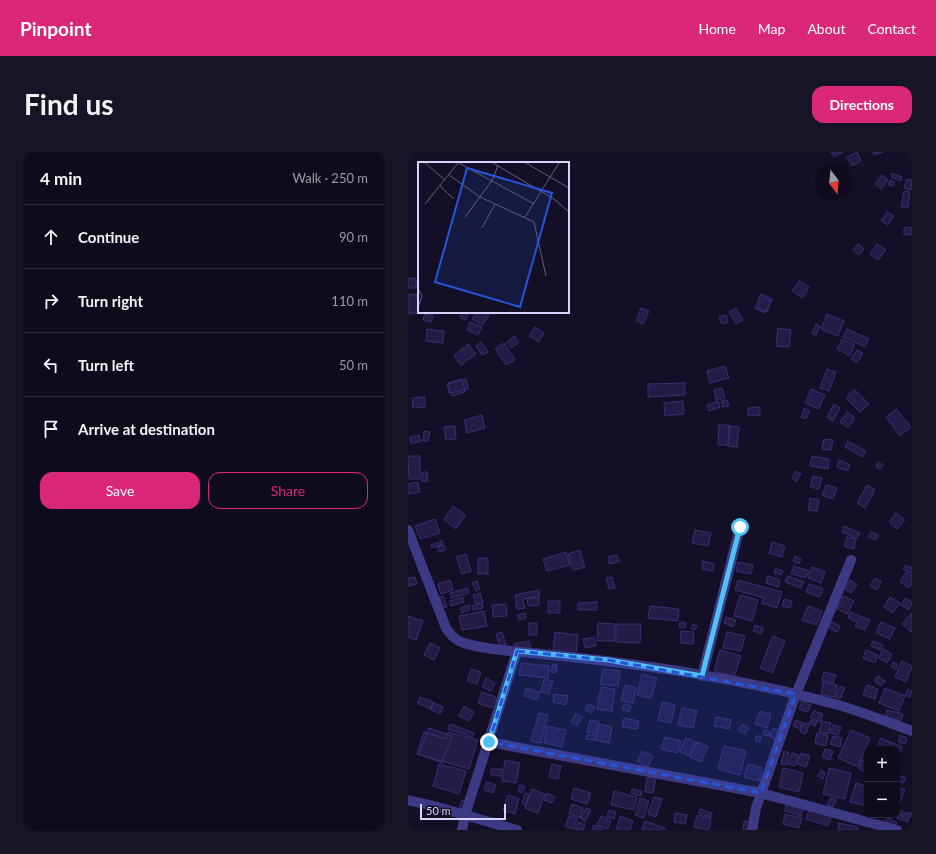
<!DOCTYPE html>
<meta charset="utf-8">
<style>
body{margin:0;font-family:Lato,sans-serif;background:#171425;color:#f1f3f6}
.controls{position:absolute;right:12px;bottom:12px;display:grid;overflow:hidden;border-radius:8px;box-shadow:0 1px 3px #0004}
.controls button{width:36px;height:36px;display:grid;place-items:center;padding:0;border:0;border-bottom:1px solid #2e2b3b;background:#0e0b1c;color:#f1f3f6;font:20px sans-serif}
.compass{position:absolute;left:408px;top:12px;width:36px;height:36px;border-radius:50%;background:#0e0b1c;box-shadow:0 1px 3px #0004;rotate:164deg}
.scale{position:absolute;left:12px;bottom:10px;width:86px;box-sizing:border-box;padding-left:4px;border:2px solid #d9d4ff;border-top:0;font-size:11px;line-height:14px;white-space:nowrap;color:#d9d4ff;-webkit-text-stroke:3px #130f26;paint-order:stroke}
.stop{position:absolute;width:12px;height:12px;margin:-9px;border:3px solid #4fc3f7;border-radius:50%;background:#fff}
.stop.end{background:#4fc3f7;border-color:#fff;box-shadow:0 1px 4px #0008}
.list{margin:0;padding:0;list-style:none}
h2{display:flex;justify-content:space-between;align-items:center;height:52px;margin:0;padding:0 16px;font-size:17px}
h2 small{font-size:13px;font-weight:400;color:#9b9ba3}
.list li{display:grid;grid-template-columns:26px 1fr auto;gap:12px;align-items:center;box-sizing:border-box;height:64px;padding:0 16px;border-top:1px solid #2e2b3b}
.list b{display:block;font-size:15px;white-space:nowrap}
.list em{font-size:13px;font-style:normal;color:#9b9ba3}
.actions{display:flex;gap:8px;padding:12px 16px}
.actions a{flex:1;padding:9px 0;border:1px solid #db2777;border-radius:12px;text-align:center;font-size:14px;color:#db2777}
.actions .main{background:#db2777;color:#fff}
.icon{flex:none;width:22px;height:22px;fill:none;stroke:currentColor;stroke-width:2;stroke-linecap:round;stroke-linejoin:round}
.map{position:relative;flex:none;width:504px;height:678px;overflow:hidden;border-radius:12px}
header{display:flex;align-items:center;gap:24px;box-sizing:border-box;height:56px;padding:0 20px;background:#db2777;color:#fff}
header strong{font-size:19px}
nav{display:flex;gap:22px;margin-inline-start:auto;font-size:14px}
.intro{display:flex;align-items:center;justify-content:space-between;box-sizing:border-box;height:96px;padding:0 24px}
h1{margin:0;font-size:28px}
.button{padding:10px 18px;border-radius:12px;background:#db2777;color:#fff;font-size:14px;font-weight:700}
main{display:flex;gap:24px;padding:0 24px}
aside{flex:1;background:#0e0b1c;border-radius:12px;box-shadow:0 1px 3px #0004}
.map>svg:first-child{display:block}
</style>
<header>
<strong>Pinpoint</strong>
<nav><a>Home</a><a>Map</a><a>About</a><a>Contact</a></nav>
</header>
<div class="intro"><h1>Find us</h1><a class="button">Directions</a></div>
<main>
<aside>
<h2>4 min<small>Walk · 250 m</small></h2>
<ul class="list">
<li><svg class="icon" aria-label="ahead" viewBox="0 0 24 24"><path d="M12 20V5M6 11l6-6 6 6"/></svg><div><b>Continue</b></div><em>90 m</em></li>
<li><svg class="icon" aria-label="right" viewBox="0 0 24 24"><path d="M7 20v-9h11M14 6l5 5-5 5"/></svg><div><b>Turn right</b></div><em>110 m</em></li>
<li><svg class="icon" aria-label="left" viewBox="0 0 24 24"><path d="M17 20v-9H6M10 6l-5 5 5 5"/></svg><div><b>Turn left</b></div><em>50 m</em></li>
<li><svg class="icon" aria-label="arrive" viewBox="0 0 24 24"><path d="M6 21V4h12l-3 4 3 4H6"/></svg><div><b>Arrive at destination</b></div></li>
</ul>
<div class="actions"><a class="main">Save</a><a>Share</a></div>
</aside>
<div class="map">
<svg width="504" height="678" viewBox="0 0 504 678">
<rect width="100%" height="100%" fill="#130f26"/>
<path fill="#241b47" stroke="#3b2d73" d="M423,0H435L426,5Z
M449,0L453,9L444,14L439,5Z
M465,0H475L466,3Z
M484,21L494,25L493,29L483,25Z
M474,23L480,28L473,37L467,32Z
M499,27L504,28L503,38L496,36Z
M482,28L487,30L485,34L480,33Z
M496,39L502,40L500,56L493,55Z
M479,60L486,64L480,73L473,69Z
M504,75V82L496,83V76Z
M450,92L456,97L451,103L445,98Z
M469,92L478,98L470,108L462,102Z
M8,126V136H0V127Z
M391,129L401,135L395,146L384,139Z
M9,142L12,160L0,162V143Z
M353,142L364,147L359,160L347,156Z
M355,146L363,149L357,161L349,157Z
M233,156L241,159L235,172L228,169Z
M328,156L335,168L328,172L321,160Z
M54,160H61L58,168L52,166Z
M68,160H75L81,163L75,173L64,167Z
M17,162L25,164L23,170L15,168Z
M419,162L436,169L430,184L413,177Z
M318,163L320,170L314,172L311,165Z
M62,170L74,175L70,183L59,178Z
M408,172L412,174L408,183L404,181Z
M127,175L136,181L131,190L121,184Z
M370,176L383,178L381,195L368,194Z
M19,177L36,179L35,191L18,189Z
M439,177L461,187L457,195L435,185Z
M106,184L111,190L103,196L99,190Z
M434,187L447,193L442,204L429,197Z
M73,190L80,200L74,203L68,194Z
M96,191L107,208L98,213L87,197Z
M60,192L68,202L53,213L46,204Z
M449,198L455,201L449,211L443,207Z
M317,214L321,226L302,231L299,219Z
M419,217L428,220L421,239L412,236Z
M54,227L57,240L44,244L40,231Z
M58,227L60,237L41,241L39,232Z
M277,231V243L240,245V232Z
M314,236L317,246L308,248L306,238Z
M403,237L417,243L411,257L397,251Z
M446,237L461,252L452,260L438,246Z
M17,245V255L5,256L4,246Z
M319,248L321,254L315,255L313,249Z
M275,249L276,262L257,264L256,251Z
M310,249L312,255L301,259L299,253Z
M426,252L432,256L425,269L419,265Z
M352,255V263L340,264V256Z
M396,256L402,259L398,267L393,265Z
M488,257L503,275L492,284L478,265Z
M439,260L447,266L440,276L432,270Z
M74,263L77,276L59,281L56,268Z
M311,273H321L320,293H310Z
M47,274L48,287L38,288L36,275Z
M322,274L331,275L329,295L320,294Z
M16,279L22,280L20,289H15Z
M11,283L13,289L3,292L2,285Z
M416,287L425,288L423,298L414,297Z
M440,289L458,299L455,305L437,295Z
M0,304H12V327H1Z
M404,304L421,307L420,317L402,314Z
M431,308L442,313L439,319L429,315Z
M470,310L475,313L472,317L468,315Z
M388,319L393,322L388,330L384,326Z
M14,320H19L20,329L14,330Z
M405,324L414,326L411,337L402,335Z
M10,330L12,340L0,342V332Z
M418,333L429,336L425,347L414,343Z
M459,333L467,338L457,356L449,351Z
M402,346L411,348L409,359L400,358Z
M45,354L58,363L48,377L36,368Z
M488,361L497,368L489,377L481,370Z
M27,367L32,381L12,387L7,374Z
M436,374L452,381L449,387L434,380Z
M287,378L303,381L300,394L284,391Z
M463,380L470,383L468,388L460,385Z
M439,385L448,387L446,397L436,394Z
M34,389L35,392L24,396L23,393Z
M364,390L377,394L374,405L361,401Z
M36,393L37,398L31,400L29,395Z
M172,398L177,415L165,418L160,402Z
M158,400L162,413L139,419L135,407Z
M58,402L63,419L54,422L48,405Z
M209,403L211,410L201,412L200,405Z
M387,404L393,407L391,412L385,409Z
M70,406H80V422H70Z
M295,409L306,412L305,419L294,417Z
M330,410L345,413L343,422L328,419Z
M498,413L504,416V422L495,417Z
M386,414L401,419L398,426L383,422Z
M404,415L417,420L413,431L400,426Z
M368,416L375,419L373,423L366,421Z
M498,420L504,424V431L501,436L492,430Z
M360,424L372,428L370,435L358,431Z
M380,424L396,430L393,436L377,430Z
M7,425L9,432L0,434V426Z
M204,425L207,436L201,437L198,426Z
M467,426L473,429L469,438L462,434Z
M42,428L45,438L33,442L30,432Z
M330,428L374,440L369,456L354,451L356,446L327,438Z
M442,428L449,432L443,441L437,437Z
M69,429L72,437L68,439L64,431Z
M401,432L415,437L412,445L398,440Z
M60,436L61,441L43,446L42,441Z
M131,438L132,444L115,447L117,456L109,457L107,443Z
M72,441L75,450L68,452L65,443Z
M332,443L350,448L344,469L326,464Z
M35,444L39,455L34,456L30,446Z
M435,444L446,449L439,462L429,457Z
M55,445L56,450L43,454L42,449Z
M482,445L492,451L485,461L476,455Z
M131,446V453L120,454L119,447Z
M497,446L504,450L501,458L493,453Z
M376,447L384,449L382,456L374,454Z
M140,449H152V461H140Z
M189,450V458H170V451Z
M74,451L75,456L65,458L64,454Z
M98,452L99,464L85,465L84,453Z
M61,453L62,458L54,461L52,456Z
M242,454L271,457L270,469L240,466Z
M400,454L414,459L409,473L394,468Z
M76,459L79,474L54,478L51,464Z
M442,460L462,468L457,478L447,474L449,470L440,466Z
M117,461L118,466L111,468L109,463Z
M504,461V480H503L494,472Z
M0,464L15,469L8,488L0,485Z
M318,465L328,468L325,475L316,471Z
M422,469L432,474L429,480L419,475Z
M272,470L278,471L277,476L271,475Z
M473,470L487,476L482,487L468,481Z
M121,471H129V483H121Z
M190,471L207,472V489H189Z
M208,472H233L232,491L208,490Z
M285,472L289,474L287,478L283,477Z
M347,473L355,476L353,482L345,479Z
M273,479L286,480L285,492L272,491Z
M94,480L98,493L92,494L88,482Z
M147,480L170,483L168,502L145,499Z
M319,480L337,484L333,499L315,496Z
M365,484L377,489L364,521L352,516Z
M186,485L188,494L177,496L175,487Z
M121,489L123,497L107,500L106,492Z
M465,489L475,493L473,498L463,494Z
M22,491L32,496L26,508L16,503Z
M475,497L484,502L479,511L471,506Z
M312,498L333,504L326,525L306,519Z
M458,498L470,503L467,511L455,506Z
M494,509L504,514L498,530L487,525Z
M485,510L490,513L488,517L483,515Z
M113,511L141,514L140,526L111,523Z
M145,512L149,513L148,521L143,520Z
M63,517L73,520L69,532L59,529Z
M195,517L212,519L210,534L192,532Z
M416,520L428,523L425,531L414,528Z
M234,522L249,526L243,546L229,543Z
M470,524L477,529L473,534L466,529Z
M78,526L87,531L83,539L74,535Z
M136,527L145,529L141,542L133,540Z
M415,530L429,533L427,545L413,543Z
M217,533L228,536L225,551L213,548Z
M459,533L470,537L467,547L455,543Z
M432,534L437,536L432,547L427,545Z
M193,535L207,537L204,559L189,557Z
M118,536L132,541L129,548L116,544Z
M477,536L497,544L491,559L471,551Z
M500,537L504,539L502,545L497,543Z
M74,540L88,545L84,556L70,551Z
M146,542L160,544L158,553L145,550Z
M12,545L25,550L23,557L9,551Z
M394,549L403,553L400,560L391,557Z
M254,550L267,553L263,571L250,568Z
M26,551L35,555L32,562L23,558Z
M180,552L187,554L184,561L177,558Z
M216,552L223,554L221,560L214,557Z
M56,554L66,560L61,569L51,564Z
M274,556L289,559L285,576L270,573Z
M479,558L495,562L493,569L477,566Z
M352,559L363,562L359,576L347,572Z
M406,559L415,562L412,570L402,566Z
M131,561L140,563L133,591L123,589Z
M168,561L174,565L169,574L163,570Z
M308,565L323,568L321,577L306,574Z
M216,566L231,569L229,577L214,575Z
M182,568L191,570L188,582L179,580Z
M388,568L395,571L392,577L385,574Z
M403,568L409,570L407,574L401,571Z
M414,569L423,571L420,582L411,580Z
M395,571L401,572L398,582L392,580Z
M42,572L66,581L64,585L40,577Z
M191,572L204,575L201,591L188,588Z
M334,572L341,576L337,582L330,578Z
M425,573L433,575L430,583L422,581Z
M139,574L158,578L154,595L136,591Z
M21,576L44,584L34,611L11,602Z
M365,576L372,579L368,588L362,585Z
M356,578L362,580L361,584L355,583Z
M443,578L462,586L450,615L430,606Z
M16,580L38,587L40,580L70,588L61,617L9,602Z
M409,581L420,584L418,594L407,591Z
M179,583H187V588L178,587Z
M492,583L499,586L497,592L490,590Z
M348,584H353L352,590L347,589Z
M425,584L434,586L432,595L422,592Z
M257,585L273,589L269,601L253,597Z
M278,586L288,590L281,604L271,599Z
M473,586L494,595L490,606L489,597H468Z
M289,590L300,595L293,610L282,605Z
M316,594L338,599L332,623L310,617Z
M417,597L425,599L422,608L414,605Z
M234,599L245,604L240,615L229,610Z
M376,599L381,601L378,613L373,612Z
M384,601L391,603L387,614L380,612Z
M393,601L402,604L398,615L389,612Z
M97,608L112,611L108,631L94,629Z
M454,608L459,609V620L451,617Z
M31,612L58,619L51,642L25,634Z
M144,612L153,614L150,627L141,625Z
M340,612L354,616L351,629L336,625Z
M375,616L395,621L391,640L371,635Z
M421,616L443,621L437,647L415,642Z
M83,617H94L93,624L83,623Z
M413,618L417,621L415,627L410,624Z
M489,622L498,626L495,631L489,628Z
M239,625L248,626L245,641L237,640Z
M79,630L88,633L85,641L76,638Z
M448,631L459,634V654L442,650Z
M112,633L117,635L114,641L110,639Z
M489,634L497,638L489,657Z
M166,636L183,641L179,652L163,647Z
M124,637L137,642L130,661L117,656Z
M224,637L234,639L233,644L223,641Z
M206,639L229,645L226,658L203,653Z
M117,641L121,642L118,653L114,652Z
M139,641L147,645L144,651L136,648Z
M100,643L111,647L107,662L95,658Z
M246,645L254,647L248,665L240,662Z
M423,645L428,648L425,655L419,653Z
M232,646L241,649L236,666L227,663Z
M54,648L60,650L56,659L51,657Z
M379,650L396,655L393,664L377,659Z
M164,652L175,656L172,666L161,662Z
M402,655L424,663L420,674L398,667Z
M178,656L183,658L177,670L173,667Z
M292,657L304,661L303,665L290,661Z
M201,658L208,660L206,667L199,665Z
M492,658L498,661L496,664L490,661Z
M500,660L504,662L502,665L498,663Z
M267,661L279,663L277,672L266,670Z
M377,662L394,666L391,676L375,672Z
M289,663L303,666L301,678L286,675Z
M490,663L501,666L500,670L489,666Z
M161,664L169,667L165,677L157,674Z
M193,664L203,669L200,677L189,673Z
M212,664L225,669L222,678H208Z
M479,665L489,671L486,675L477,669Z
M237,669L257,676V678H234Z
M336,669L343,670L342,678H335Z
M170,670L177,673L175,678H167Z
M431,671L450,675L449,678H430Z
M186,673L195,677L194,678H184Z"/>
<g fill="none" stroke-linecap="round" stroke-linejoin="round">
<path stroke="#3d3a85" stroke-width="10" d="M0,378L38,476C42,482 45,486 51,489C67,497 114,500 134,502C234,512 334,526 430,553C455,560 479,570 504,579
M294,524L332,375
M81,590L353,641L489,678
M0,648L26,654L109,678
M54,678L57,663L109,499
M344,678L348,656L388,542L443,408"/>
</g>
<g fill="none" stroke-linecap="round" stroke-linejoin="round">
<path stroke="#4fc3f7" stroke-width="5" d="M81,590L109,499L200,508L294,524L332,375"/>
</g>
<path fill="#2655da" fill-opacity="0.2" stroke="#2655da" stroke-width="3" stroke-dasharray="8 5" stroke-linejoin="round" d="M109,499L200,508L388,542L353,641L81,590Z"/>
<g transform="translate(10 10)">
<rect width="151" height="151" fill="#130f26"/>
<path fill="none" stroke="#625e7d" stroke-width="1" d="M7,1L27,18M41,1L116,42M75,1L136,37L151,50M108,1L151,26M31,13L62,35L116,60L128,114M22,24L36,37M7,42L40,1M47,55L75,17L80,3M107,55L141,1M64,66L77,42M0,126L4,134L0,146"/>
<path fill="#2655da" fill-opacity="0.15" stroke="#2655da" stroke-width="2" d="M49,6L134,31L102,145L17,120Z"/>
<rect width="151" height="151" fill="none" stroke="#d9d4ff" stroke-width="2"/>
</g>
</svg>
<div class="controls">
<button>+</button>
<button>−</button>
</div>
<svg class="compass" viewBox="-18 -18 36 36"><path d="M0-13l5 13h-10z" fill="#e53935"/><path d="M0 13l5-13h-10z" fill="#9b9ba3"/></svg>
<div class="scale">50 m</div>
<div class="stop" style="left:332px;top:375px"></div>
<div class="stop end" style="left:81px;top:590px"></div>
</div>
</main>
